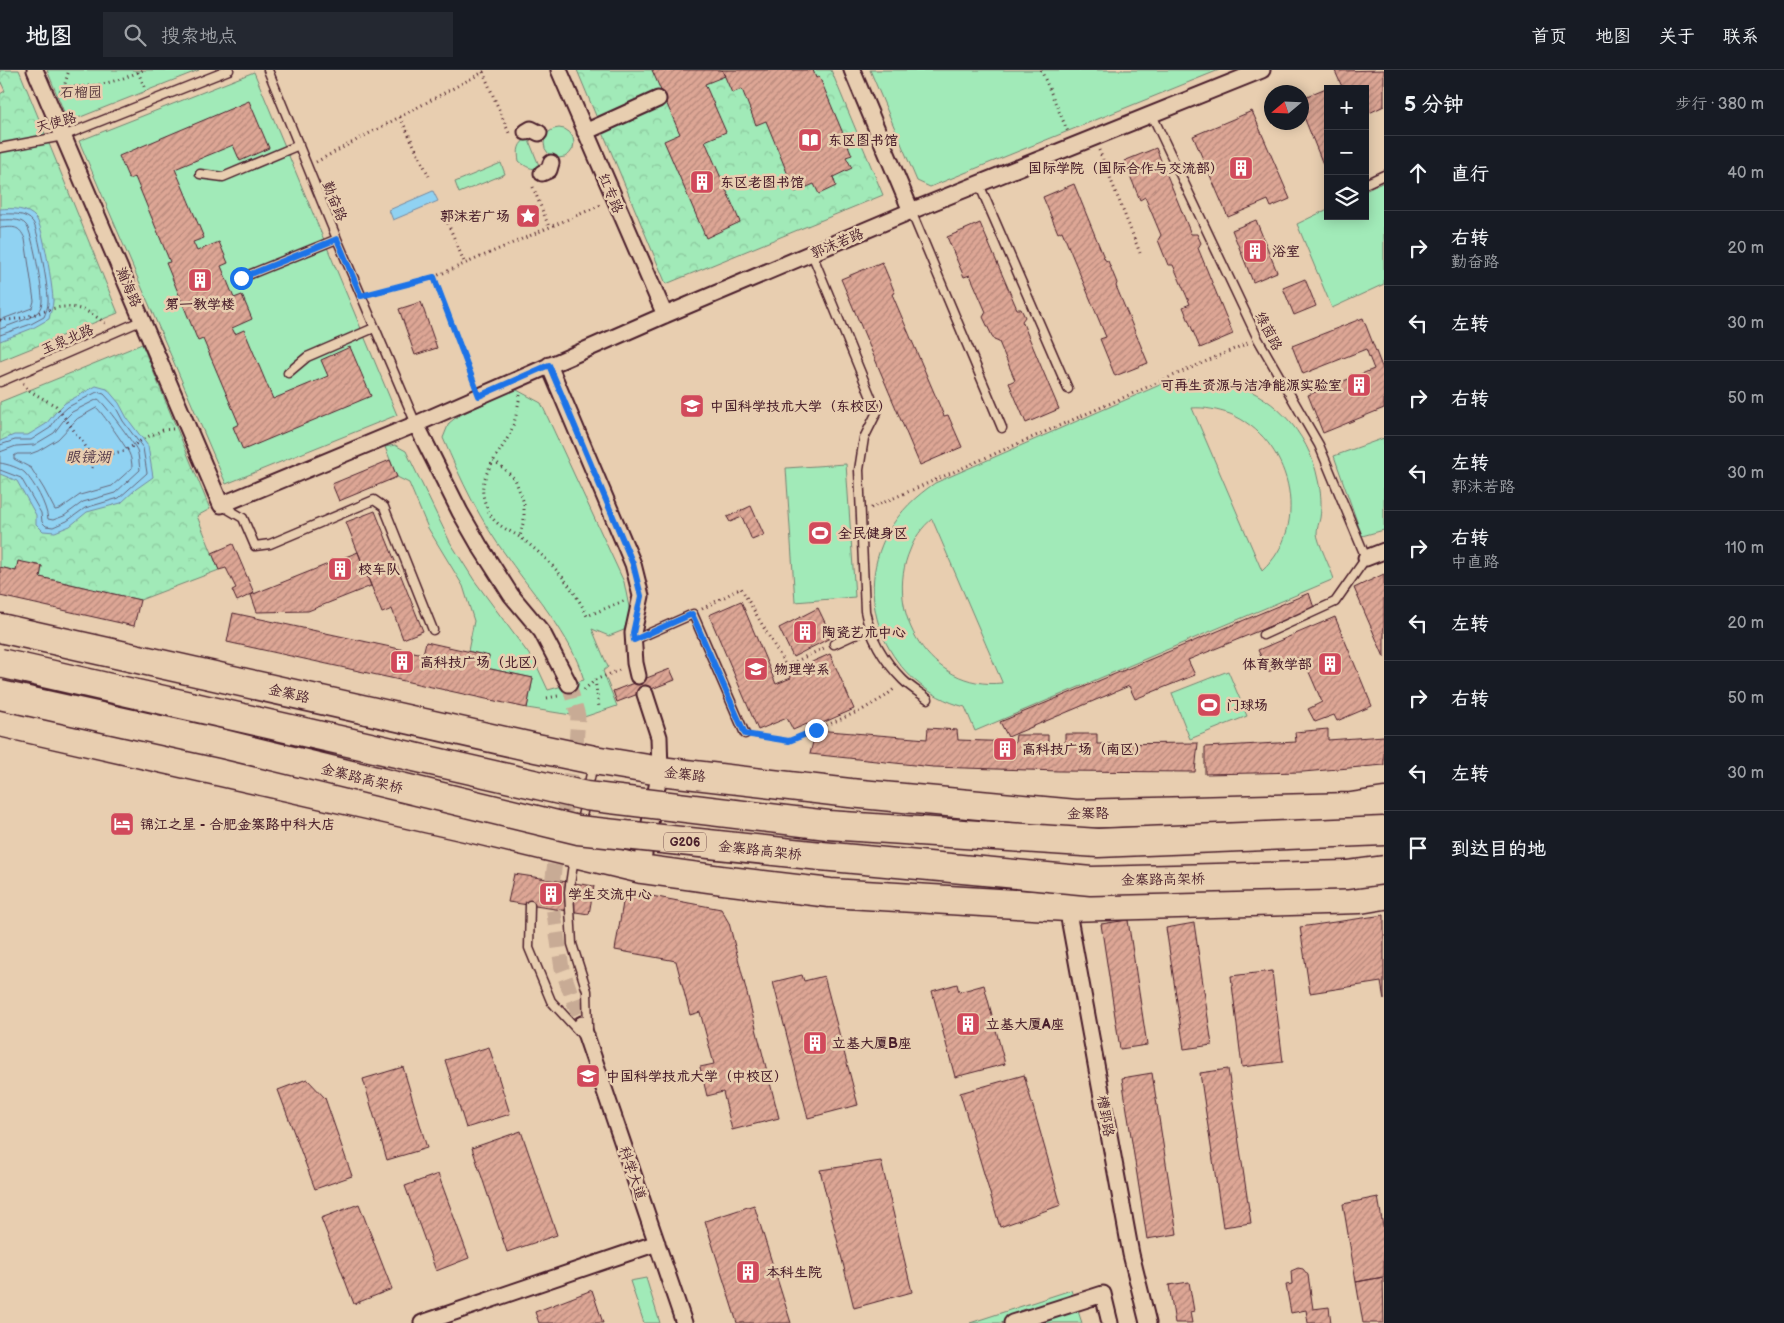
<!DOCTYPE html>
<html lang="zh">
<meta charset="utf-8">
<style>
body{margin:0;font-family:"Balsamiq Sans","LXGW WenKai TC",sans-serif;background:#242831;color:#f1f3f6}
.controls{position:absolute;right:15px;top:15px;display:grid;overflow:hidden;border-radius:0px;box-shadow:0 2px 12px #0003}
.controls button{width:45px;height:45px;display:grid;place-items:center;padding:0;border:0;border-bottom:1px solid #363941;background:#171b24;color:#f1f3f6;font:25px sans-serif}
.compass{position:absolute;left:1264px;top:15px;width:45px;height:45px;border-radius:50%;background:#171b24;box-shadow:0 2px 12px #0003;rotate:251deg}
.stop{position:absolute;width:15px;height:15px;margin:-11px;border:4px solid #1a73e8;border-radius:50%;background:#fff}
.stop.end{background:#1a73e8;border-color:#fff;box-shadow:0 1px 5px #0008}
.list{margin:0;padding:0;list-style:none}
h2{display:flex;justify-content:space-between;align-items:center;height:65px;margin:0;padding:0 20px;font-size:21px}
h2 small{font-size:16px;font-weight:400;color:#9ea1a6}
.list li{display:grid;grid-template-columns:32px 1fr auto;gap:15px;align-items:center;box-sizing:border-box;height:75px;padding:0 20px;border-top:1px solid #363941}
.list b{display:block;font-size:19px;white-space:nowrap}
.list p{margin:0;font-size:16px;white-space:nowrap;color:#9ea1a6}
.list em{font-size:16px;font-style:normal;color:#9ea1a6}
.icon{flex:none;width:28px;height:28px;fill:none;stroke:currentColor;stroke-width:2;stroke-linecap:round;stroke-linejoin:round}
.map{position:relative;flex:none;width:1384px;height:1253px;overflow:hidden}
header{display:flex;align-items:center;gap:30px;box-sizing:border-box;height:70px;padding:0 25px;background:#171b24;border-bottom:1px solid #363941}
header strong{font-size:24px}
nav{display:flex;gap:28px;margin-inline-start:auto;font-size:18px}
.search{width:350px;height:45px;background:#242831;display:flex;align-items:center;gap:12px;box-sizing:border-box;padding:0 18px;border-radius:0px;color:#9ea1a6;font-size:19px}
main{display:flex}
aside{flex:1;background:#171b24}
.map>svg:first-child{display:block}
</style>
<header>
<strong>地图</strong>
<div class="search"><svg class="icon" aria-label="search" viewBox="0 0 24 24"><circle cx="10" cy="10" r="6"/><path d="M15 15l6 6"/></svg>搜索地点</div>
<nav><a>首页</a><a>地图</a><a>关于</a><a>联系</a></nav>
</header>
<main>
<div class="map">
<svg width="1384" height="1253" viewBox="0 0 1384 1253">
<defs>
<pattern id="forest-crowns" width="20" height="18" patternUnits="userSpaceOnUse" patternTransform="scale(1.25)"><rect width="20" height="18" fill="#a1eab8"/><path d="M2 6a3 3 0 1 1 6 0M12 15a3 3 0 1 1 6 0" fill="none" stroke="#8cc89e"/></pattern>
<pattern id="building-hatch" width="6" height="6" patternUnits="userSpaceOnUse" patternTransform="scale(1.25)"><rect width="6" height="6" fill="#dda695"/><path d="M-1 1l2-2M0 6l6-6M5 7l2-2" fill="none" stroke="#b5877a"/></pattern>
</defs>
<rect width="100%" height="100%" fill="#e8ceb0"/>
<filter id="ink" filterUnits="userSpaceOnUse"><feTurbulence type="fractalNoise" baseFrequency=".02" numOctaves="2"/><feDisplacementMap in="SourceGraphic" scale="10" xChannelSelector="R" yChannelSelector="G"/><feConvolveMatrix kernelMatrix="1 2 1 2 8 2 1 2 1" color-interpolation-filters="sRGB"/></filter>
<g filter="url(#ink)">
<path fill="#a1eab8" stroke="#768472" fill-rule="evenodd" d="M47,0H199L68,52Z
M870,0H1219L930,117L917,111Z
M254,2L397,345L226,414L79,71Z
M544 73a15 15 0 1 1 30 0a15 15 0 1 1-30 0Z
M528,68L540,98C531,100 526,97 519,91C517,80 518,73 528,68Z
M501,93L505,104L459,123L455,112Z
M1384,112V214L1332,238L1297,154L1328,139V146H1365V121Z
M1185,310C1197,310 1210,309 1223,312C1271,321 1309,362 1318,410C1321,422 1322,435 1320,448C1319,453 1317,458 1317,463C1317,471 1331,499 1334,509L975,661L965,637C889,617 850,531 888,462C900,441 916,426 935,413L1162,314ZM1192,338C1205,337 1218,340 1230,344C1290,368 1313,455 1262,501ZM932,449L1002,612V613C931,621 883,542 910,480C914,469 922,457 932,449Z
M515,319L541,333L624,512L630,542L624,560L609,566L592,559L608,597L603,601L617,636L584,647L527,638L533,608L486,598L489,586L468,581L474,551L463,516L428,458L409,413L397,407L385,377L395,375L406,381L450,472L474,510L536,594L548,620L584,610C570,563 536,528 508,488C480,451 461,410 443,368L449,353L458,346Z
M1384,368V460L1362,466L1334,386Z
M846,394L855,527L795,532L786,398Z
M1228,601L1247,646L1190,669L1172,623Z
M646,1208L660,1253H644L630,1211Z
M1071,1220L1082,1253H970Z"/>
<path fill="url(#forest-crowns)" stroke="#768472" d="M0,0H19L118,243L0,291V24L5,21L0,10Z
M577,0H831L883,125L666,214Z
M142,274L210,439L197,446L219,500L140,530L40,507L42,496L18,492L16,501L0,497V332Z"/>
<path fill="#90d2f2" stroke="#748aa2" d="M433,121L438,131L393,150L389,140Z
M0,139C12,138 28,138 36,148C43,155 53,219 53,231C53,237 50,243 49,249L33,258L0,271Z
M96,316L107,319L119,333L127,348L148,376L153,407L136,419L121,433L87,442L70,456L55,462L43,461L36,454V445L17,411L0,404V371L14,365H28L46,354L55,343L65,333Z"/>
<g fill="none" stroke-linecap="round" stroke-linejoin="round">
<path stroke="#66677b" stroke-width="1" d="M0,144C10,144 26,142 33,152C38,159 49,222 48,232C48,237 46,242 44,247L31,254L0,265
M0,150C8,150 21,148 26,155C32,160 43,222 42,231C42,235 40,239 38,242L29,248L0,259
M0,158C14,157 19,155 25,169L34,231L32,238L0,250
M97,338C101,341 126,377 129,383C131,387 132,393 132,398L112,416L80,425L60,439L55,440L44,419L31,398L14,389V386L17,384H30L38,381L58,369L77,349Z
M0,375L15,370H31L50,358L58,346L68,337L97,322L104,324L115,336L123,351L143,378L147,403L119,428L85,438L67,451L53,457L46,456L42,452L41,443L21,408L0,400
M0,382L16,376L34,375L54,363L63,351L72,342L98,329C103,331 134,374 137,380C139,386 139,394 140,400L115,423L83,432L64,446L53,450L48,449C46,434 35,414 25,403C20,398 7,394 0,393"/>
</g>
<path fill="url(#building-hatch)" stroke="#4a1f2b" d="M652,0H722L725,6L705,14L726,62L705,71L740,152L706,168L664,71L680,64Z
M722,0H813L816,8L819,6L852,85L846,87L852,98L833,107L836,116L819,124L814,114L795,122L766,51L756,55L742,19L732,23Z
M1384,0V36L1365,45V19H1343L1335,1Z
M1326,18L1328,23L1327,104L1302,42V28Z
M249,31L269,78L240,91L233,75L175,99L204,168L193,172L197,181L219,172L228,193L221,196L234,228L242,225L252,249L232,258L235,264L244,260L273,329L328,306L321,290L350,277L371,326L243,380L233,357L239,354L203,269L198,271L166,193L170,192L135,107L129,109L119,86Z
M1252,41L1290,129L1271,137L1268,130L1228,147L1193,66Z
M1156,78L1191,164H1197L1201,173L1198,178L1233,264L1200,278L1183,237L1190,234L1173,195H1168L1158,170L1161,165L1145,127L1140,130L1124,91Z
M1074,114L1105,190L1108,191L1117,213L1116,216L1148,293L1115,306L1100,269L1106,267L1062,161L1058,163L1043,127Z
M1256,150L1277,202L1253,212L1232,160Z
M980,153L1017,239H1021L1025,247L1022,251L1059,339L1026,353L1009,313L1015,310L999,272L994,270L983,247L986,242L970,205L964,207L947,167Z
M882,192L895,223L892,224L944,346L948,345L962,377L920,395L841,209Z
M1305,209L1316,236L1294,245L1283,218Z
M421,232L437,278L415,285L399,239Z
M1363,248L1384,302V338L1323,363L1308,325L1374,299L1366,279L1303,304L1292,276Z
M390,390L397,407L339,431L332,414Z
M751,436L764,465L752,470L742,447L730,452L727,447Z
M375,441L423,561L403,569L392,539L382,543L346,452Z
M233,474L254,523L237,531L232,520L236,518L226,498L219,500L212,483Z
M358,482L371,516L308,541L257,542L251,525Z
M18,491L42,496L40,507L140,530L134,556L0,526V497L16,501Z
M1384,504V587L1354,518Z
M1309,523L1314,538L1188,590L1195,605L1135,629L1129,616L1008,667L1000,652Z
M741,531L776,614L791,608L789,602L830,584L854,639L809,659L807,654L793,660L787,648L758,660L709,545Z
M818,538L832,567L793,587L779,558Z
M233,543L423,584L426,572L489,586L486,598L533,608L527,638L227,572Z
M1335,547L1372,636L1337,651L1334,645L1315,652L1308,639L1322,632L1302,586L1268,602L1258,580Z
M670,599L675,610L617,632L613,621Z
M928,658L957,660L958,670L1015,672L1016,665H1048V674H1065V664H1097V674L1198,673L1195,702L1059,701L933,697L810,684L816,660L927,669Z
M1328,659V670L1384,666V695L1303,702L1205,704V677L1296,672L1295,662Z
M514,804L594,816L589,844L508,832Z
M625,821L721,839L729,853L779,1048L732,1060L723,1022L707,1026L700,997L714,994L700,942L690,945L676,891L615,880Z
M1384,845V930L1381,912L1310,923L1300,857Z
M1128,850L1147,975L1120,979L1101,854Z
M1194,853L1212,975L1184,979L1166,858Z
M1272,901L1283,992L1242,997L1231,906Z
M802,905L804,911L824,906L858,1035L808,1048L773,912Z
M957,914L959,922L984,915L1005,994L955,1007L932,921Z
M489,977L510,1044L466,1058L445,990Z
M403,997L427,1078L387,1090L363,1009Z
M1228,999L1251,1153L1223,1157L1200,1003Z
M1152,1003L1177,1164L1147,1169L1122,1008Z
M1024,1005L1061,1135L1000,1157L960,1023Z
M307,1009L325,1028L352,1106L315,1119L278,1020Z
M521,1061L557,1165L507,1182L472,1078Z
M881,1091L912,1222L854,1238L820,1100Z
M438,1104L469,1188L436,1201L405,1116Z
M1378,1127L1384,1162V1207L1356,1212L1343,1134Z
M359,1134L392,1219L354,1234L321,1148Z
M754,1135L791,1253H737L705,1151Z
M1298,1198L1303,1199L1308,1205L1313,1239L1329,1237L1331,1253H1308L1306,1240L1291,1243L1286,1215L1292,1214L1291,1201Z
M1383,1207L1384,1253H1363L1356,1212Z
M1189,1212L1194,1241L1190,1242L1192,1253H1175L1169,1215Z
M592,1220L603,1253H539L535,1242Z"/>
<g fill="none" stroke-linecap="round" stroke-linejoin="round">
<path stroke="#c8ab95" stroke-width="15" stroke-dasharray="15 8" stroke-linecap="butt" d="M569,614L578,646L576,676L556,785L551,822L562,899L582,954"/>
<defs>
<path id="lane" d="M268,0L337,169L416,354
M1152,45L1258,269L1319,375L1366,488L1335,532L1263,565
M0,78L63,66L229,0
M200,104L223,107L299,75
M979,114L1068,319
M1365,114L1384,105
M911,141L1002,358
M812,184L877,342L864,368L859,400L865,541C870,567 884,591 903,610C910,617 920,623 928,629
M241,208L337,169
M288,303L307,287L374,258
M0,312L143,250
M221,435L243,448L255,476L270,474L374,430L384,437L433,560
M634,570L693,544L745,664
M834,574L869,558
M580,756L593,694
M574,787L569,822L572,874L587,921L588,958
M530,835L529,878L551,931L582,965"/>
<path id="street" d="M35,0L221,435L416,354L665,245L911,141L1262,0
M559,0L665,245
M852,0L911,141
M526,62L531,59L539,63
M585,62L658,29
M542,103L549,100L551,93
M549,295L633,494L641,526L633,563L635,593L638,606
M416,354L460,442L479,475L511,525L542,562L569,614
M1366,488L1384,481
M641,799L660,701L659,667L645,624
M1067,837L1131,1184L1148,1253
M582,954L684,1253
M422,1253L657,1173
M1012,1253L1103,1224L1110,1253"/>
<path id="highway" d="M0,558L536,678L594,690L660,701L850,723L1076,744L1351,737L1384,732
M0,652L470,758L641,799L722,810L830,823L1067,837L1360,829L1384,825"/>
</defs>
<use href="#lane" stroke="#4a1f2b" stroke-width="11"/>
<use href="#street" stroke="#4a1f2b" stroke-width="19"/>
<use href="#highway" stroke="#4a1f2b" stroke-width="31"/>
<path stroke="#4a1f2b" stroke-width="3" stroke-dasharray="1 4" stroke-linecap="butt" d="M1041,0L1068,62
M138,2L146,21
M483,2L509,63
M64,17C93,18 117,12 143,0
M60,22L64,17L69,0
M400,47L429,106
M1099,80L1140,183
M316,92L487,0
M533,117L549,157
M444,144L465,194
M434,207L474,312
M371,224L434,207L601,135
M0,250C45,251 60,218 105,253
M23,313L28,320L56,336L94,388L106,387L114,383L125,381L145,368L163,360L173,359
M520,325C517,341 515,355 507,369C498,385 486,398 483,416C481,426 488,444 495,451C503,459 513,462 521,468C548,488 573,515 587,546L626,530
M494,390L515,409L524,433V449L520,467
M92,398L94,388
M871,438L1248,273
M702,539L741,518L786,596L824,578
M595,610L599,637
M584,620L595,610L622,599
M547,628L558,626
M755,666L789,671L862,640L886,626L895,618"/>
<use href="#lane" stroke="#e8ceb0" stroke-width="8"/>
<use href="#street" stroke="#e8ceb0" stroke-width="15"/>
<use href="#highway" stroke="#e8ceb0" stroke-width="28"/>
<defs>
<path id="highway-bridge" d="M0,593L586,726L828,755L1098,773L1384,761
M0,625L223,674L578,760L821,786L1091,811L1347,805L1384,800"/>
</defs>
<use href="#highway-bridge" stroke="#4a1f2b" stroke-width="31" stroke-linecap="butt"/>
<use href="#highway-bridge" stroke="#e8ceb0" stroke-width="28"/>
</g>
</g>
<g fill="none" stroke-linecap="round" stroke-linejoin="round" filter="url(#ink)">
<path stroke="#1a73e8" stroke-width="6" d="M241,208L337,169L361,226L434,207L479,326L549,295L633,494L641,526L633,563L634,570L692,544L745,664L789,671L816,660"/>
</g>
<defs>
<symbol id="library-square" viewBox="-11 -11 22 22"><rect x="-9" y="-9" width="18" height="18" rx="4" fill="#d1495b" stroke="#e8ceb0"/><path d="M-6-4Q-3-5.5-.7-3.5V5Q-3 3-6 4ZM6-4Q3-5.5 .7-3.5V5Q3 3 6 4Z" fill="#fff"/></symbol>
<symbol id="building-square" viewBox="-11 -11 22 22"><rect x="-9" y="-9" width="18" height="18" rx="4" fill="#d1495b" stroke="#e8ceb0"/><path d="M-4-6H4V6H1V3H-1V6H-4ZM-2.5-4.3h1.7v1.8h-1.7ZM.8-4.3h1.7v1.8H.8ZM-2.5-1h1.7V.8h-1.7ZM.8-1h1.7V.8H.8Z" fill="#fff"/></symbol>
<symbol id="sight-square" viewBox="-11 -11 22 22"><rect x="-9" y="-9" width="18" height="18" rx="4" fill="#d1495b" stroke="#e8ceb0"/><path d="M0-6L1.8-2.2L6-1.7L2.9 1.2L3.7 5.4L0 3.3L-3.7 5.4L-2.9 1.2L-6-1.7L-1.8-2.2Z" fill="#fff"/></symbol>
<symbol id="university-square" viewBox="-11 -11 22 22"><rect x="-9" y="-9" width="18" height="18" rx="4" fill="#d1495b" stroke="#e8ceb0"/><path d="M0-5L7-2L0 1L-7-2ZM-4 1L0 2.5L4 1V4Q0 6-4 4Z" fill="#fff"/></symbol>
<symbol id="stadium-square" viewBox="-11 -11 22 22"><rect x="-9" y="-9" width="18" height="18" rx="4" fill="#d1495b" stroke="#e8ceb0"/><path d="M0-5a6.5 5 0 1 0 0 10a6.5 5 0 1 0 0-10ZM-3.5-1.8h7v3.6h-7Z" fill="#fff"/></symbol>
<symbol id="hotel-square" viewBox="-11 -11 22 22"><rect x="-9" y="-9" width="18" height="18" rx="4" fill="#d1495b" stroke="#e8ceb0"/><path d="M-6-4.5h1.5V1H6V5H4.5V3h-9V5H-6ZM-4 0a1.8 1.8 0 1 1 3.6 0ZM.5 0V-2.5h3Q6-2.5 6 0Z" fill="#fff"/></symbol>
</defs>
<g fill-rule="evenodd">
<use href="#library-square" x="796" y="56" width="28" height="28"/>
<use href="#building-square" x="1227" y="84" width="28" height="28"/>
<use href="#building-square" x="688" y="98" width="28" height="28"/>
<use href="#sight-square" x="514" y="132" width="28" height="28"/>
<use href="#building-square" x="1241" y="167" width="28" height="28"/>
<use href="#building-square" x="186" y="196" width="28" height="28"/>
<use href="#building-square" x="1345" y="301" width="28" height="28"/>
<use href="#university-square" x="678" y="322" width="28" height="28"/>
<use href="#stadium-square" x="806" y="449" width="28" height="28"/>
<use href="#building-square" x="326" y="485" width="28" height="28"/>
<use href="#building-square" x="791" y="548" width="28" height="28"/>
<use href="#building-square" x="388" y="578" width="28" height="28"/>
<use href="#building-square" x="1316" y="580" width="28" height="28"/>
<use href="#university-square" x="742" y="585" width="28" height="28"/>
<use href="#stadium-square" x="1195" y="621" width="28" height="28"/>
<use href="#building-square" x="991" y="665" width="28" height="28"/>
<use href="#hotel-square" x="108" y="740" width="28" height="28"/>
<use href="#building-square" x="537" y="810" width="28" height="28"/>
<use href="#building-square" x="954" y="940" width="28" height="28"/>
<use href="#building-square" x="801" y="959" width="28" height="28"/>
<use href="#university-square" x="574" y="992" width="28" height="28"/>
<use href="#building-square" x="734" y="1188" width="28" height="28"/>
</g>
<g text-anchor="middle" stroke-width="5" stroke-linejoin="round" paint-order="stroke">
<rect fill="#e8ceb0" stroke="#795453" stroke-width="1" x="664" y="762.5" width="42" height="19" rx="4"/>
<g font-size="12" font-weight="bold" fill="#4a1f2b">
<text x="685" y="776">G206</text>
</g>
<g font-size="14" fill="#533339" stroke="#e8ceb0">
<text x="81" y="27">石榴园</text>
</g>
<g font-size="14" fill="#4a1f2b" stroke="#e8ceb0">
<text transform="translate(56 52) rotate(-16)" y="5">天使路</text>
<text transform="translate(611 123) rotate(67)" y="5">红专路</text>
<text transform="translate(335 131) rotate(68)" y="5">勤奋路</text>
<text transform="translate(837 173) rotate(-23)" y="5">郭沫若路</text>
<text transform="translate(129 217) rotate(66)" y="5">瀚海路</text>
<text transform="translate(1269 261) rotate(62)" y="5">绿茵路</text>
<text transform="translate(67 269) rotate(-23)" y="5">玉泉北路</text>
<text transform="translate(289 623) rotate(13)" y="5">金寨路</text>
<text transform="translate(685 704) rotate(7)" y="5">金寨路</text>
<text transform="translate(362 708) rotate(14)" y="5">金寨路高架桥</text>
<text x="1088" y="748">金寨路</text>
<text transform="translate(760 780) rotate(6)" y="5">金寨路高架桥</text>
<text transform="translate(1163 809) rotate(-1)" y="5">金寨路高架桥</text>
<text transform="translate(1106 1046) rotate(80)" y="5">槽郢路</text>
<text transform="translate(633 1103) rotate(71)" y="5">科学大道</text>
</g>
<g font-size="14" font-weight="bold" fill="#4a1f2b" stroke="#e8ceb0" text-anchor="start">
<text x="828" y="75">东区图书馆</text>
<text x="1224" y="103" text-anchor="end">国际学院（国际合作与交流部）</text>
<text x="720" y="117">东区老图书馆</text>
<text x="510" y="151" text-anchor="end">郭沫若广场</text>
<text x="1272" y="186">浴室</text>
<text x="200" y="239" text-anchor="middle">第一教学楼</text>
<text x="1342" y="320" text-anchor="end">可再生资源与洁净能源实验室</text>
<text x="710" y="341">中国科学技术大学（东校区）</text>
<text x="838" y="468">全民健身区</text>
<text x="358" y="504">校车队</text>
<text x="822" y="567">陶瓷艺术中心</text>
<text x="420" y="597">高科技广场（北区）</text>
<text x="1312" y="599" text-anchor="end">体育教学部</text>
<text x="774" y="604">物理学系</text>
<text x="1226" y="640">门球场</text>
<text x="1022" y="684">高科技广场（南区）</text>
<text x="140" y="759">锦江之星 - 合肥金寨路中科大店</text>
<text x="568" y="829">学生交流中心</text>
<text x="986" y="959">立基大厦A座</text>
<text x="832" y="978">立基大厦B座</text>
<text x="606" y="1011">中国科学技术大学（中校区）</text>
<text x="766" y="1207">本科生院</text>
</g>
<g font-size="15" font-style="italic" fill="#543a49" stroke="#e8ceb0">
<text x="88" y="392">眼镜湖</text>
</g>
</g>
</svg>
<div class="controls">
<button>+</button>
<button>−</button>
<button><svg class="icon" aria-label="layers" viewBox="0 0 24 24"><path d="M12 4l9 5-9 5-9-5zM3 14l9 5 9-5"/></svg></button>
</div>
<svg class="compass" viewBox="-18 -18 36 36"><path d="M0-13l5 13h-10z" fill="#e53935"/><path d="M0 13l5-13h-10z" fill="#9ea1a6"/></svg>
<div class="stop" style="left:241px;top:208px"></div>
<div class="stop end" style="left:816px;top:660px"></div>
</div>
<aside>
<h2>5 分钟<small>步行 · 380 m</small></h2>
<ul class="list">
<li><svg class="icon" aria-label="ahead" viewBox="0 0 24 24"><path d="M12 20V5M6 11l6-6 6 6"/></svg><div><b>直行</b></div><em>40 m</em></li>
<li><svg class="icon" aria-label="right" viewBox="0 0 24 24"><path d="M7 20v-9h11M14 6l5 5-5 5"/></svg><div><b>右转</b><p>勤奋路</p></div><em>20 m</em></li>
<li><svg class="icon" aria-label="left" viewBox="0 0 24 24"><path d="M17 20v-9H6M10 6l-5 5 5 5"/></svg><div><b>左转</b></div><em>30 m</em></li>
<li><svg class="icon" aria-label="right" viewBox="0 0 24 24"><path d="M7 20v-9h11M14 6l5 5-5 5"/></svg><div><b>右转</b></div><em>50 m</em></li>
<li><svg class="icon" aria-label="left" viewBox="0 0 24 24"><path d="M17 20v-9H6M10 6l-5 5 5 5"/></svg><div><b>左转</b><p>郭沫若路</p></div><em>30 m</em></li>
<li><svg class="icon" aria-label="right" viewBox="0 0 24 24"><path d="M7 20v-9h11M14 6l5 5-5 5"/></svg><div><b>右转</b><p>中直路</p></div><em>110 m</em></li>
<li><svg class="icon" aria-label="left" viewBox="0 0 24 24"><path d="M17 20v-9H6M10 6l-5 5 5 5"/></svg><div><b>左转</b></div><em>20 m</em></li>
<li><svg class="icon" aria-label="right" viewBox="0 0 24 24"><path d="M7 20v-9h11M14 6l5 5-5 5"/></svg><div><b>右转</b></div><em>50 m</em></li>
<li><svg class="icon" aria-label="left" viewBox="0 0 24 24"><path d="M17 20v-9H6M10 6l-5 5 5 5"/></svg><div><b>左转</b></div><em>30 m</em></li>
<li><svg class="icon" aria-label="arrive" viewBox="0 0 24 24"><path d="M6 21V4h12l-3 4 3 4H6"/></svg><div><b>到达目的地</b></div></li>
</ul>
</aside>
</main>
